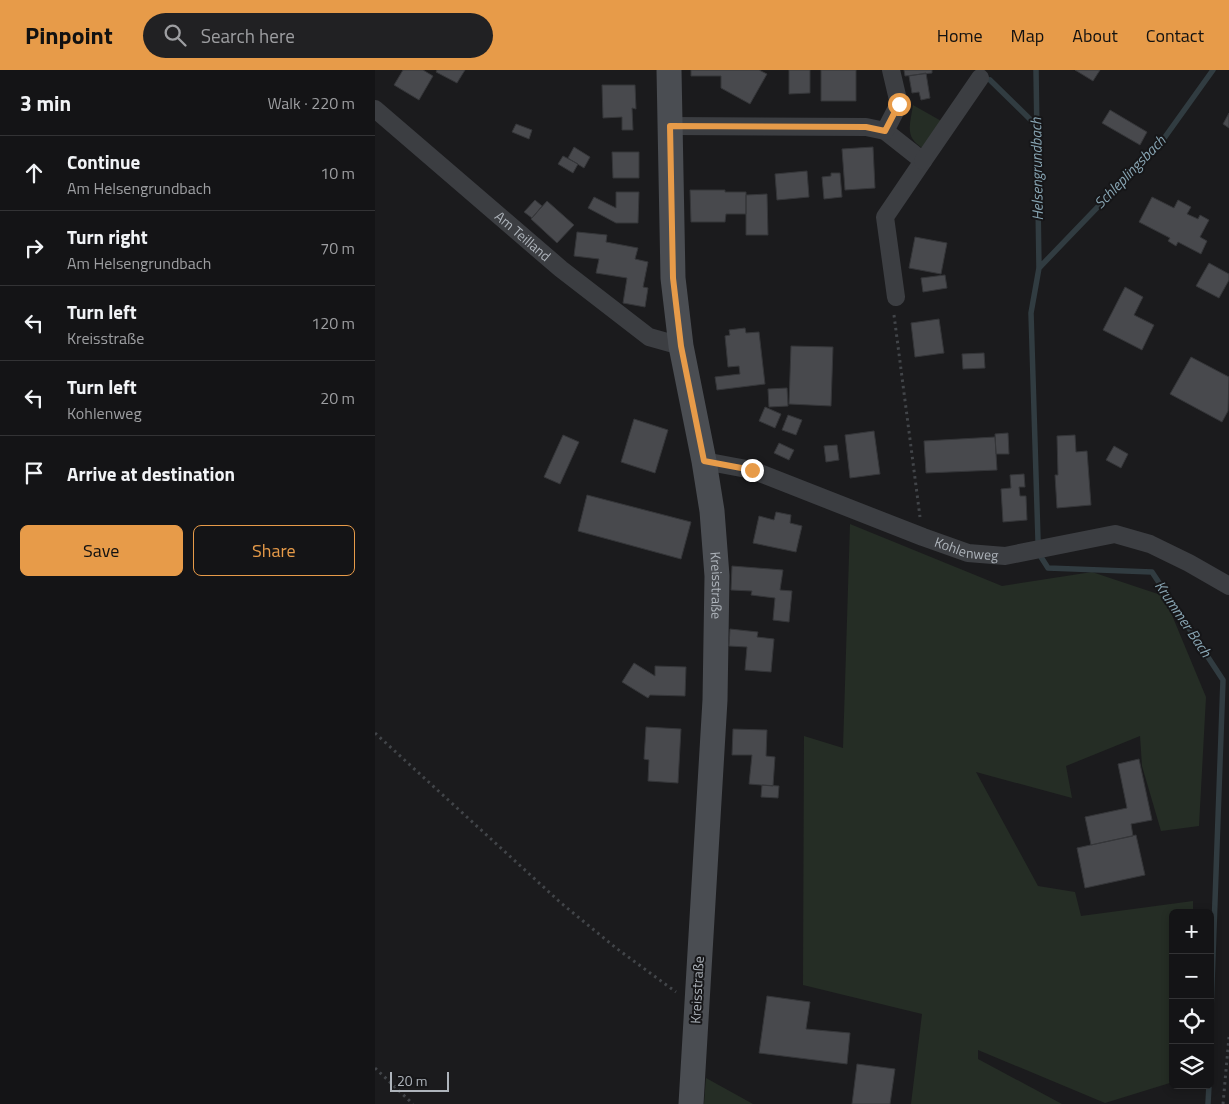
<!DOCTYPE html>
<meta charset="utf-8">
<style>
body{margin:0;font-family:"Titillium Web",sans-serif;background:#212123;color:#f1f3f6}
.controls{position:absolute;right:15px;bottom:15px;display:grid;overflow:hidden;border-radius:8px;box-shadow:0 2px 8px #0003}
.controls button{width:45px;height:45px;display:grid;place-items:center;padding:0;border:0;border-bottom:1px solid #333335;background:#141416;color:#f1f3f6;font:25px sans-serif}
.scale{position:absolute;left:15px;bottom:12px;width:59px;box-sizing:border-box;padding-left:5px;border:2px solid #aeb4bb;border-top:0;font-size:14px;line-height:18px;white-space:nowrap;color:#aeb4bb;-webkit-text-stroke:4px #161618;paint-order:stroke}
.stop{position:absolute;width:15px;height:15px;margin:-11px;border:4px solid #e79b49;border-radius:50%;background:#fff}
.stop.end{background:#e79b49;border-color:#fff;box-shadow:0 1px 5px #0008}
.list{margin:0;padding:0;list-style:none}
h2{display:flex;justify-content:space-between;align-items:center;height:65px;margin:0;padding:0 20px;font-size:21px}
h2 small{font-size:16px;font-weight:400;color:#9d9ea1}
.list li{display:grid;grid-template-columns:32px 1fr auto;gap:15px;align-items:center;box-sizing:border-box;height:75px;padding:0 20px;border-top:1px solid #333335}
.list b{display:block;font-size:19px;white-space:nowrap}
.list p{margin:0;font-size:16px;white-space:nowrap;color:#9d9ea1}
.list em{font-size:16px;font-style:normal;color:#9d9ea1}
.actions{display:flex;gap:10px;padding:15px 20px}
.actions a{flex:1;padding:11px 0;border:1px solid #e79b49;border-radius:8px;text-align:center;font-size:18px;color:#e79b49}
.actions .main{background:#e79b49;color:#111}
.icon{flex:none;width:28px;height:28px;fill:none;stroke:currentColor;stroke-width:2;stroke-linecap:round;stroke-linejoin:round}
.map{position:relative;flex:none;width:854px;height:1034px;overflow:hidden}
header{display:flex;align-items:center;gap:30px;box-sizing:border-box;height:70px;padding:0 25px;background:#e79b49;color:#111}
header strong{font-size:24px}
nav{display:flex;gap:28px;margin-inline-start:auto;font-size:18px}
.search{width:350px;height:45px;background:#212123;display:flex;align-items:center;gap:12px;box-sizing:border-box;padding:0 18px;border-radius:28px;color:#9d9ea1;font-size:19px}
main{display:flex}
aside{flex:1;background:#141416}
.map>svg:first-child{display:block}
</style>
<header>
<strong>Pinpoint</strong>
<div class="search"><svg class="icon" aria-label="search" viewBox="0 0 24 24"><circle cx="10" cy="10" r="6"/><path d="M15 15l6 6"/></svg>Search here</div>
<nav><a>Home</a><a>Map</a><a>About</a><a>Contact</a></nav>
</header>
<main>
<aside>
<h2>3 min<small>Walk · 220 m</small></h2>
<ul class="list">
<li><svg class="icon" aria-label="ahead" viewBox="0 0 24 24"><path d="M12 20V5M6 11l6-6 6 6"/></svg><div><b>Continue</b><p>Am Helsengrundbach</p></div><em>10 m</em></li>
<li><svg class="icon" aria-label="right" viewBox="0 0 24 24"><path d="M7 20v-9h11M14 6l5 5-5 5"/></svg><div><b>Turn right</b><p>Am Helsengrundbach</p></div><em>70 m</em></li>
<li><svg class="icon" aria-label="left" viewBox="0 0 24 24"><path d="M17 20v-9H6M10 6l-5 5 5 5"/></svg><div><b>Turn left</b><p>Kreisstraße</p></div><em>120 m</em></li>
<li><svg class="icon" aria-label="left" viewBox="0 0 24 24"><path d="M17 20v-9H6M10 6l-5 5 5 5"/></svg><div><b>Turn left</b><p>Kohlenweg</p></div><em>20 m</em></li>
<li><svg class="icon" aria-label="arrive" viewBox="0 0 24 24"><path d="M6 21V4h12l-3 4 3 4H6"/></svg><div><b>Arrive at destination</b></div></li>
</ul>
<div class="actions"><a class="main">Save</a><a>Share</a></div>
</aside>
<div class="map">
<svg width="854" height="1034" viewBox="0 0 854 1034">
<rect width="100%" height="100%" fill="#1b1b1d"/>
<path fill="#252d25" d="M538,35L568,52L549,79C529,67 535,56 538,35Z
M475,454L627,516L717,502L789,526L831,627L824,756L786,761L767,696L765,666L691,696L697,728L601,702L663,816L700,822L706,846L818,831V843H798V1012L730,1033L603,980V989L687,1034H536L547,944L428,915L429,666L468,678Z
M331,1008L378,1034H329Z"/>
<g fill="none" stroke-linecap="round" stroke-linejoin="round">
<path stroke="#313c41" stroke-width="5.5" d="M661,0L664,198L656,243L663,470L666,487L673,498L777,502L848,610L835,969
M615,10L662,56
M664,198L790,67L838,0
M833,1034L834,1015"/>
</g>
<path fill="#48494d" stroke="#353639" d="M28,0H48L58,6L44,30L19,15Z
M62,0H90L82,13L61,2Z
M316,0H384L392,4L375,34L346,18V6H316Z
M414,0H435V23L414,24Z
M446,0H481V31H446Z
M529,0H557V3L530,6Z
M700,0H725L718,11Z
M551,3L555,28L546,30L544,22L537,23L534,6Z
M227,15H260L261,39L257,38L258,60H247V47L228,48Z
M735,40L772,62L765,75L727,53Z
M854,43V58L848,54Z
M141,54L157,60L154,69L137,62Z
M199,77L215,87L209,98L193,88Z
M498,77L500,118L470,120L467,79Z
M237,82H264V108H238Z
M188,86L203,94L198,103L183,94Z
M432,101L434,127L402,130L400,104Z
M456,103H465L467,127L449,129L447,107L456,106Z
M315,120H350V122H371V144H351L350,152H316Z
M241,122H264L263,153H241L213,138L219,127L241,138Z
M392,124L393,165H371V125Z
M777,127L799,138L803,130L816,137L812,144L823,149L825,145L834,150L825,167L832,171L826,184L803,172L801,176L793,171L795,168L764,152Z
M160,130L167,136L157,148L149,142Z
M172,131L199,155L182,173L156,149Z
M202,162L232,165L231,172L263,178L260,189L273,192L268,217L273,218L270,237L248,233L252,208L221,203L224,189L199,186Z
M540,167L572,173L566,204L534,198Z
M834,193L854,204V210L844,228L821,216Z
M570,205L572,218L548,222L546,208Z
M750,217L768,227L759,245L779,255L767,280L728,260Z
M564,249L569,283L540,287L536,253Z
M370,258L371,263L384,262L390,314L342,320L340,307L365,304L364,296L353,297L350,266L355,265L354,260Z
M416,276L458,277L456,336L414,334Z
M609,283L610,298L588,299L587,284Z
M816,287L854,307L853,341L847,352L795,324Z
M412,318L413,336L394,337L393,319Z
M390,337L406,344L400,358L384,351Z
M413,345L427,350L421,365L407,360Z
M259,349L293,360L280,403L246,392Z
M499,361L505,404L475,408L470,365Z
M633,363L634,384H621L620,364Z
M188,365L204,372L185,414L169,407Z
M700,365L701,382L712,381L716,435L682,438L680,405H683L682,366Z
M620,367L622,400L551,403L549,371Z
M404,373L419,380L414,390L399,383Z
M462,375L464,390L451,392L449,376Z
M739,376L753,384L746,398L731,390Z
M649,404L650,417H644L645,426H651L652,450L628,452L626,419L636,418L635,405Z
M212,425L316,452L306,489L203,461Z
M401,442L416,445L415,453L427,456L421,482L378,473L384,446L399,450Z
M357,496L408,500L405,520L417,521L414,552L398,550L400,528L376,525L377,521L356,520Z
M355,559L383,562L382,567L399,569L396,602L370,600L372,577L354,576Z
M259,593L280,606V596L311,597L310,626L275,625L273,628L247,612Z
M271,657L306,659L303,713L273,711L274,690L269,689Z
M358,659L392,660L391,686L400,687L398,716L374,714L377,685H357Z
M764,689L777,750L756,754L758,766L716,775L710,747L752,738L743,694Z
M387,715L404,716L403,728L386,727Z
M761,765L770,805L710,818L702,778Z
M392,926L435,932L431,959L475,963L472,994L384,983Z
M482,994L520,999L515,1034H477Z"/>
<g fill="none" stroke-linecap="round" stroke-linejoin="round">
<path stroke="#424549" stroke-width="3" stroke-dasharray="2.5 4" stroke-linecap="butt" d="M519,245L545,447
M0,663L186,833L241,878L301,922
M0,998L38,1034
M848,1034L854,967"/>
<g stroke="#3c3e42" stroke-width="18">
<path id="s1" d="M0,39L186,199L274,267L306,276"/>
<path d="M295,56L491,57L510,61L548,91L510,147L521,227"/>
<path d="M510,61L524,34L516,0"/>
<path d="M548,91L605,8"/>
<path id="s2" d="M329,391L377,400L548,467L593,483L630,486L740,464L775,474L814,493L854,516"/>
</g>
<path stroke="#4a4d52" stroke-width="25" id="s3" d="M294,0L298,208L306,276L329,391L337,441L342,506L340,630L316,1034"/>
</g>
<g fill="none" stroke-linecap="round" stroke-linejoin="round">
<path stroke="#e79b49" stroke-width="6" d="M377,400L329,391L306,276L298,208L295,56L491,57L510,61L524,34"/>
</g>
<g text-anchor="middle" stroke-width="4" stroke-linejoin="round" paint-order="stroke">
<g font-size="14" fill="#aeb4bb" stroke="#161618">
<text dy="5" stroke="none"><textPath href="#s1" startOffset="195">Am Teilland</textPath></text>
<text dy="5" stroke="none"><textPath href="#s2" startOffset="278">Kohlenweg</textPath></text>
<text dy="5" stroke="none"><textPath href="#s3" startOffset="519">Kreisstraße</textPath></text>
<text transform="translate(322 920) rotate(-87)" y="5">Kreisstraße</text>
</g>
<g font-size="15" font-style="italic" fill="#88a5b3" stroke="#161618">
<text transform="translate(662 99) rotate(-91)" y="5">Helsengrundbach</text>
<text transform="translate(755 102) rotate(-46)" y="5">Schleplingsbach</text>
<text transform="translate(808 549) rotate(56)" y="5">Krummer Bach</text>
</g>
</g>
</svg>
<div class="controls">
<button>+</button>
<button>−</button>
<button><svg class="icon" aria-label="locate" viewBox="0 0 24 24"><circle cx="12" cy="12" r="6"/><path d="M12 2v4M12 18v4M2 12h4M18 12h4"/></svg></button>
<button><svg class="icon" aria-label="layers" viewBox="0 0 24 24"><path d="M12 4l9 5-9 5-9-5zM3 14l9 5 9-5"/></svg></button>
</div>
<div class="scale">20 m</div>
<div class="stop" style="left:524px;top:34px"></div>
<div class="stop end" style="left:377px;top:400px"></div>
</div>
</main>
